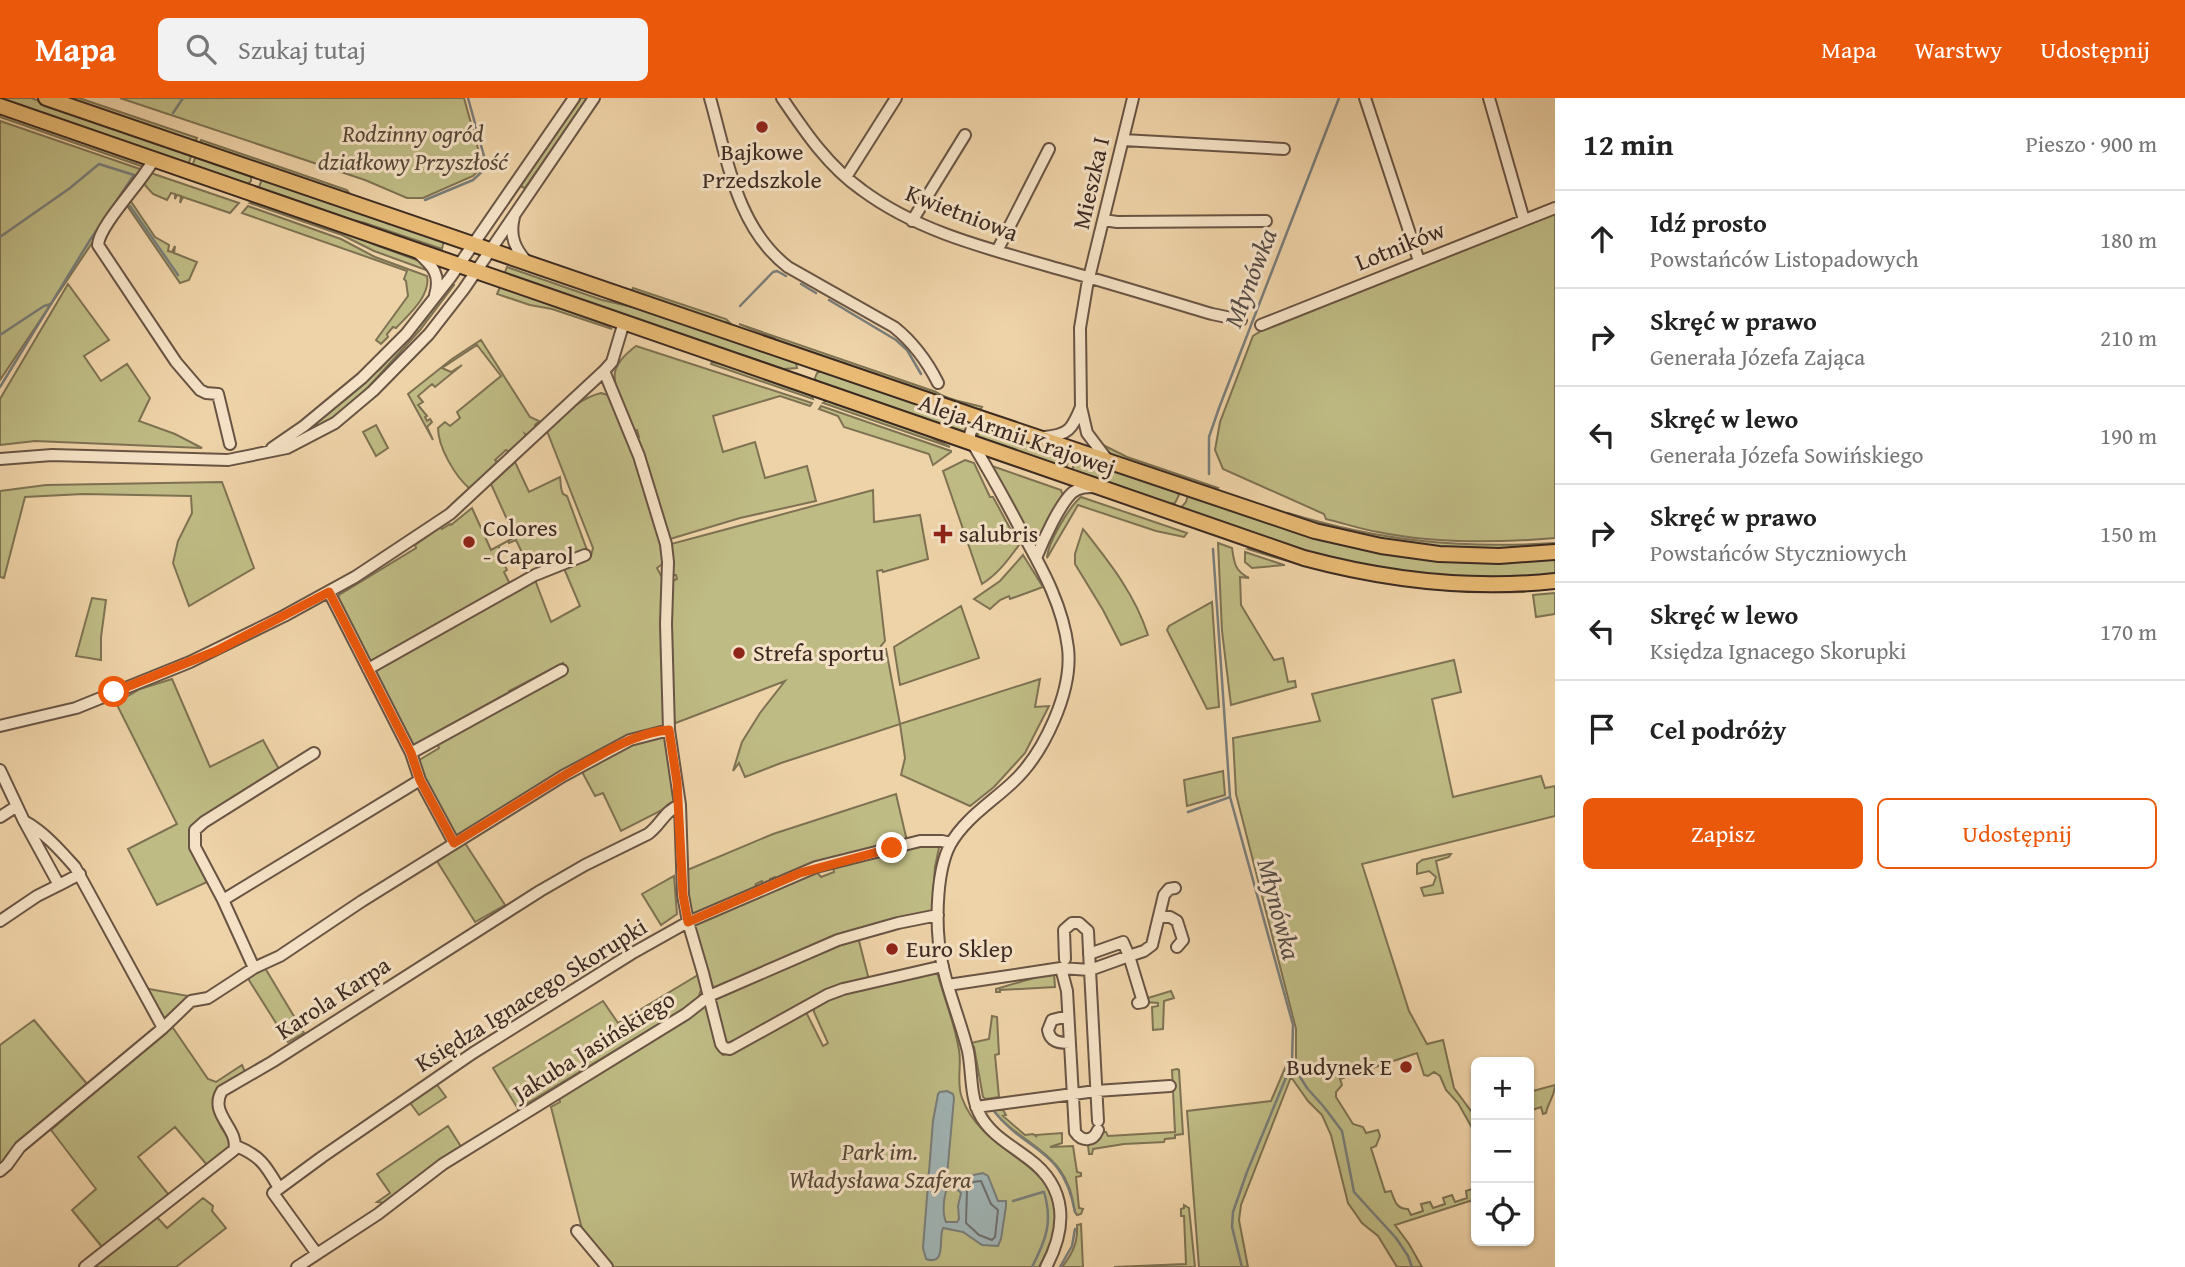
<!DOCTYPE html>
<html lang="pl">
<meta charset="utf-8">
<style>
body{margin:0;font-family:"Gentium Book Plus",serif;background:#f2f2f2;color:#222}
.controls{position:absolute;right:21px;bottom:21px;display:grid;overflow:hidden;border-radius:10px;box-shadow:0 2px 5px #0004}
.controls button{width:63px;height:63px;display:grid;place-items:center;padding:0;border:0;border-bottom:2px solid #e0e0e0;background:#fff;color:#222;font:35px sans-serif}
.stop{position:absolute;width:21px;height:21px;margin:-16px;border:5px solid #ea580c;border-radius:50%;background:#fff}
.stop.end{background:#ea580c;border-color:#fff;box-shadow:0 2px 7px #0008}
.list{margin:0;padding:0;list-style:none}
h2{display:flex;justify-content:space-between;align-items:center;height:91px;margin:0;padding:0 28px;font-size:30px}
h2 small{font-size:23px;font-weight:400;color:#767676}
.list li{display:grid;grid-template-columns:46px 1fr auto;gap:21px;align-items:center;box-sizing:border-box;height:98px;padding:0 28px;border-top:2px solid #e0e0e0}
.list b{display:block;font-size:26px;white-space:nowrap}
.list p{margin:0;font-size:23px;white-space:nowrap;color:#767676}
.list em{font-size:23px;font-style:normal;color:#767676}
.actions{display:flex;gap:14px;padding:21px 28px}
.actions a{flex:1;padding:16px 0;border:2px solid #ea580c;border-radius:10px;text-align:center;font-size:24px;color:#ea580c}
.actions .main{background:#ea580c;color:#fff}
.icon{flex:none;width:38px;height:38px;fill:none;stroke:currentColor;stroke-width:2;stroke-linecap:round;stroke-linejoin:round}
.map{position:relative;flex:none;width:1555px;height:1169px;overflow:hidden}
header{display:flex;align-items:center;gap:42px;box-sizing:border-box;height:98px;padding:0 35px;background:#ea580c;color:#fff}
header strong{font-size:33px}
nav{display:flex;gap:38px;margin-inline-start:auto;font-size:24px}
.search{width:490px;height:63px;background:#f2f2f2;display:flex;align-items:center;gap:18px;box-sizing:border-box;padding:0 24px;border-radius:10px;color:#767676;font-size:26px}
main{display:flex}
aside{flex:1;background:#fff}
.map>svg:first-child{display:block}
</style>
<header>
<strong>Mapa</strong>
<div class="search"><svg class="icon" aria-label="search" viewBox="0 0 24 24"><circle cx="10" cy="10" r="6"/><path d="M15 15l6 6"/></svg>Szukaj tutaj</div>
<nav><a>Mapa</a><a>Warstwy</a><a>Udostępnij</a></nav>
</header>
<main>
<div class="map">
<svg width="1555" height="1169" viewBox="0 0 1555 1169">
<rect width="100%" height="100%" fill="#efd3a8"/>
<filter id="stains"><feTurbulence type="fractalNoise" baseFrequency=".00286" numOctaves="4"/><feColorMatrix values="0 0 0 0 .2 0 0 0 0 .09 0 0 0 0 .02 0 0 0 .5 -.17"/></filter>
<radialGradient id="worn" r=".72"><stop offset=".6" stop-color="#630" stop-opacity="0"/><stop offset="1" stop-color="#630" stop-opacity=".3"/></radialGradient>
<path fill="#bfbb84" stroke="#7e7253" stroke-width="2" d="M0,0H31L192,55L188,68L0,3Z
M60,0H79L197,40L195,46Z
M120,0H464L482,65L480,71L473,78L423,100H407L365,82Z
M581,0H587L525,90L522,89L521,86Z
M0,13L144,65V69L0,19Z
M0,23L143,72L121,97V102L0,282Z
M201,42L347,92L349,95L328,92L199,48Z
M196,57L251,76V83L245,88L192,69Z
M151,75L239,105L230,115L183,99L180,105L181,98L177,97L175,101V96L171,95L167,102L153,96L143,85Z
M262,81L444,142L442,151L365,125L324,115L258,92Z
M130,102L155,139L169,147L168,153L172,154L175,148L174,155L197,164L189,182L180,185L126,106Z
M256,102L351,134L373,146L422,164L429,173L374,153L342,137L250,105Z
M248,108L341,141L375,159L427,178C431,198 408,217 396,230L393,229L387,236L388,239L381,246L376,242L408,198L406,183L404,181L407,173L242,115Z
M1555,116V440C1496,445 1436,446 1378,434C1360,431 1343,425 1326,421L1324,416L1223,371L1215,352L1220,324L1253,238L1269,228Z
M507,169L602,202L646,212L787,260L796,265L797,270L783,271L749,259L709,249L504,177Z
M451,185L454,187L420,232L345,315L285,345L380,271L424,223Z
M68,186L109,242L84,258L101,283L127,266L150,300L139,323L175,336L202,350L35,343L0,347V301Z
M500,189L607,227L612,231L552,211L530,207L497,196Z
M633,190L726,221L736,231L631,194Z
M739,226L936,294C950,303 966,304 982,309L979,313L791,251L772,239Z
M481,242L530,319L539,323L535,327L536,330L528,338L525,336L527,340L510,354L506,352L495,362L499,366L473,390H469C455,378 438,349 438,330L445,324L450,328L460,320L457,314L501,278L477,247L442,270L451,274L462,267L435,289L432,286L418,298L423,304L418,307L427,318L425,319L427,323L430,321L432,324L427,329L433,342L408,296L452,261Z
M636,248L812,305L810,308L780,298L713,318L723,354L755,344L765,380L807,368L816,403L740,420L670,441L643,352L640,351L636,340L639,339L637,332L633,333C627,319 612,289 615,274C617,264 628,254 636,248Z
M712,264L731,267L811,295L813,301L711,266Z
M824,272L973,323L967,330L965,338L816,284L815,280L817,275Z
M601,295L608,297L638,363L661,444L665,464L657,470L664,483L666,622L662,630L461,737L454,736L416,664L439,650L436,643L565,573L563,565L509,593V595L418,648L413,646L376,577L377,572L535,482L551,524L580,508L563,468L591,458L593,450L547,333C563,318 579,300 601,295Z
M829,301L915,331L950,349L823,305Z
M821,308L951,353V354L933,367L929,356L844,329L838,318L819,311Z
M376,327L388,350L376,358L363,334Z
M980,333H990L1071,357L1065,373L978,340V335Z
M1097,344L1127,359L1218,390L1214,394L1114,359Z
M1077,358L1175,392L1179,397L1175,405L1170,406L1092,378L1071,375Z
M965,362L974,365L990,399H993L1019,447C1008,462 998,476 982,486L943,373Z
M515,364L529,394L560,379C561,385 560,390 563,396L567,398L587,452L549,468L545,460L528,467L516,442L509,445L508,443L499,448L500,453L498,454L507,472L504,474L511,488L373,564H370L337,504L339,497L416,450L415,447L441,429L442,431L450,426L451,427L472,410L491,452L515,439L491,386Z
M992,368L1061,392L1063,398L1037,443H1033Z
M222,384L254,470L189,508L173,465L178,443L192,415L191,398L83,396L25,399L4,480L0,479V393L46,387Z
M873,392L874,424L920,417L928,461L883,474L882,472L877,473L885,543L881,548L883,552L886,551L900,626L1040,581L1035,609L1049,608L1025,655L994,689L970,708L901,677L905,660L900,626L781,665L745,679L739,665L733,673L742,644L760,615L785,583L673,626L670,484L677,481L676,477H673V458L669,450L671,446Z
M1188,397L1322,441L1555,460V479L1533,480L1415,477L1321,460L1179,412L1186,404Z
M1081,399L1187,435L1184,439L1156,433L1078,407L1047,460C1048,444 1069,409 1081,399Z
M1288,415C1380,443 1459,451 1555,445V449L1514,452L1452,451L1363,439L1287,418Z
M1083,431C1109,464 1135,496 1148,537L1121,547L1103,512L1075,466V456Z
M1218,445L1232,450C1234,465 1235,473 1249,480L1240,479L1241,507L1274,562L1283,560L1288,584L1295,583L1296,589L1231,607L1222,533Z
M1254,449L1300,464L1524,492V494C1426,497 1341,481 1248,451Z
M1245,454L1284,467H1285L1252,470L1245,464Z
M1023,457L1043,489L1010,501L1009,498L1000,502L990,511L974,501L1000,483Z
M1555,495V516L1536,519L1533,497Z
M92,500L106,502L101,539V562L76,558Z
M1212,504L1219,609L1207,611L1167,532L1169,528Z
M961,508L979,560L900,587L894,549Z
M1454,562L1461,594L1432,601L1453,699L1541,678L1545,690L1555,688V718L1362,766L1409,913L1427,946L1443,942L1454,990L1474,1017H1476V1034L1475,1035L1458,1005L1446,992L1440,978L1434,974L1428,978L1424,977L1417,955L1340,981L1342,987L1336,994V999L1353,1026L1363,1029L1366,1035L1378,1032L1380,1038L1376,1048L1371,1050L1385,1094L1391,1093C1395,1103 1396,1111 1408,1111L1411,1117L1423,1113L1421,1106L1430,1104L1433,1110L1445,1106L1443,1100L1452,1097L1455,1104L1467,1100L1466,1093L1475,1090L1476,1101L1395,1127L1409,1146L1422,1169H1397L1378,1138L1362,1125L1348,1105L1331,1037L1322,1017L1308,1003L1291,979L1241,1107L1239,1122L1248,1169H1199L1187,1013L1271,1003L1285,970L1291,978L1296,966V931L1236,696L1233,640L1320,623L1312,596Z
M172,581L210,669L263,642L280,673L192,728L189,747L207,784L157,807L128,751L177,726L116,605L140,591Z
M664,638L667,641L676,702L670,708L621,733L603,695L595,698L581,672L636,642Z
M1223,673L1225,697L1187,708L1184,682Z
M896,696L907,743L779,781L775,779L770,781V785L764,787L762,783L756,786L754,792L690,819L685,773L773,736Z
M463,742L505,807L475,824L435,760Z
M940,745L935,769L932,814L857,833L714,892L692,826L815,772L821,779L834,774L833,768L917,746Z
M1449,756H1451L1449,759L1436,763L1443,795L1424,798L1421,790L1433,787L1436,779L1429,773L1417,776V766L1422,762Z
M674,778L677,816L661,827L642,796Z
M858,839L869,882L726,946L714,903L717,897Z
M265,870L304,935L288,944L247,879Z
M1138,872L1148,900L1171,893L1174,900L1164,903L1163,931L1153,932L1152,909L1158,908V905L1145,904Z
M937,874C944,900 955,926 959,952C962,967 956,985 962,1000C987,1070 1098,1065 1039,1169H611L583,1135L551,1009L560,1004L559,1000L607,971L707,906L718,951L723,957L748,945L801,914L807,916L823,948L828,945L814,914V907L854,891L857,893L864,892L866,889Z
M1054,874L1055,889L1000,892V894H996V891Z
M698,877L702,889L697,903L518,1011L493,970L603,903L618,925Z
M149,891L194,899L169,921H162L148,896Z
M992,918L997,919L999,956L995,957L999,999L986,1001L983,999L974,949H972L971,945L989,941Z
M34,922L87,986L14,1048L0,1067V947Z
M171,927L208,981L216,984L242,967L246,976L220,991L213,1005L221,1029L231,1043V1050L207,1067L175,1029L138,1059L169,1097L102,1149L72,1112L96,1091L51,1032Z
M1177,971L1179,972L1183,1036L1175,1037V1040L1165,1041L1164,1044L1124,1046L1093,1051L1092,1056H1089L1088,1047L1099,1042L1103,1034H1106L1108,1038L1175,1034L1172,972Z
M435,984L446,999L419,1017L408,1002Z
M1555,987C1555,997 1548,1005 1546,1015L1543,1016L1541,1009L1529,1013V994Z
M993,1012H1003L1006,1017L1003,1018L1025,1037L1033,1036L1037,1039L1035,1037L1062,1035V1045L1050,1049L1073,1048L1077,1074L1081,1075V1078L1076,1079L1079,1110L1083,1111L1081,1116L1077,1117L1075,1114C1073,1105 1072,1095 1068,1087C1055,1052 1015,1041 993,1012Z
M448,1028L460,1047V1052L386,1105L377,1104L390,1095L377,1076Z
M203,1100L213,1108L212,1113L226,1130L176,1169H93L156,1118L167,1130Z
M1184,1107L1189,1110L1195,1169H1114L1186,1166L1184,1118H1181V1111L1184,1110Z
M1081,1126L1083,1169H1062C1073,1155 1078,1144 1077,1127Z"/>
<path fill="#a0b4b5" stroke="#787d7a" stroke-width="2" fill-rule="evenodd" d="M947,993L953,996L954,1000L947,1078L950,1082L964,1083L969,1078L983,1075L988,1078L998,1103H1006V1108L1001,1141L998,1148L982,1147L963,1134L943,1130C938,1141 947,1168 926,1161L923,1150L933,1023L938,996L940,994ZM950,1087L954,1088L961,1095L958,1108L959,1121L957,1124H946C942,1116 943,1093 950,1087Z"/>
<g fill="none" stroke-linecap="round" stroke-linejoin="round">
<path stroke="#6e6f6c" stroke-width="2" d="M981,1083L991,1106L998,1112L995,1139L992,1142L979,1137L966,1125L967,1091L973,1084Z"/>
<path stroke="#787d7a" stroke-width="2.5" d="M173,15L183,0
M425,102L473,82L487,69L468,0
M130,108L178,177
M0,139L70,90L99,66L134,77L90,142L0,289
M801,186L816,195
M829,202L896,242L907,252L921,276
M740,208L773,174L777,173L786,178
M0,237L44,208L51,206
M1209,376V339L1219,310L1339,0
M1213,451L1230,699L1293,927L1292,965L1247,1074L1233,1114L1232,1129L1242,1169
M1188,714L1230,699
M1292,966L1307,990L1324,1009L1342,1033L1354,1094L1396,1140L1408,1158L1412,1169
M993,1012C1027,1056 1063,1048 1075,1114
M1013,1103L1043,1094
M1032,1169C1046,1142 1053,1124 1044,1094
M1060,1169L1072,1148L1075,1131"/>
<defs>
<path id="minor" d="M710,0C727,59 736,129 788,169L894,229C914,245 927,263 938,285
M782,0C805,34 828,68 862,92C920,135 990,151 1059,171C1110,185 1161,201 1212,216L1241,222
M1365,0L1419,163
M1489,0L1524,122
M1123,42L1284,51
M154,61C143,83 99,127 98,147L176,264L200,292L206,295L218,296L230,346
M846,79L896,0
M514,119C509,138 515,151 528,165
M1104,122L1117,124L1266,123
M912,123L965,37
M997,153L1049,51
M418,155C433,168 441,177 435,197
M1261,227L1555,110
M604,273L639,358L666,446L668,464L666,526L669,632L680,707L683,797L688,824L703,875L721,946L724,950L730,951L827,897L843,891L943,868
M989,325C978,326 969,328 970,341C989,373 1007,405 1024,438C1044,474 1063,509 1068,550C1073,593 1044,655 1013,684C992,704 964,721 950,747C937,772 936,818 939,846C943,883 959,917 968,953C972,973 970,997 979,1015C989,1036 1011,1047 1029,1061C1068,1090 1067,1130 1046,1169
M1044,339C1069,337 1072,331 1081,309
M272,350L304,328L362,280L406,236L450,180L574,0
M0,361L52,357L228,362L287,350L335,325L373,293L429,236L464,191L594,0
M1109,364L1087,335L1081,309L1080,230L1087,188L1133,0
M1036,460C1043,443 1060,405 1073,394C1080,389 1087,389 1095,389
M329,494L411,655L420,682L454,745
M368,571L535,477L585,457
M0,628L76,610L190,564L284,518L355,479L450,416L604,273L612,264L624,224
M314,655L204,724L195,732V749L223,802L420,682
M411,655L562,572
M0,672L24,723L59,787L80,776
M0,719L17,708
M24,723C44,734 60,752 75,769L163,930L191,903L208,900L254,870L280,858L362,803L563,678L630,642L669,632
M223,802L254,870
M1159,819H1170L1177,823L1183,842L1177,849
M0,823L37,798L59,787
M1089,856L1123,844L1129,858L1144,853L1152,847L1164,797L1169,791L1175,790
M1065,861L1064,832L1072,825H1079L1088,833L1090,872L1129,858L1143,904L1138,905
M948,887L1061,870
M1068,918L1052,922L1048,932C1050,944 1059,945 1070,945
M976,1009L1096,993L1170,988
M1098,1023L1090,872L1061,870L1067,893L1075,1034C1082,1044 1093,1044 1098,1032
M236,1048C261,1058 266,1068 279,1090
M0,1073L7,1067L20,1049L163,930
M577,1133L607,1169
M317,1156L273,1095L322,1059L473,955L631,856L688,824L816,769L920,743H942L951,745
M85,1169L234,1052C240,1031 208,1016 222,993L272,964L540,793L585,767L648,736C660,728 665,712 680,707
M297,1169L378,1116L443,1066L686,916L709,898L838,842L898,825L938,817"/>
<path id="major" d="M46,0L980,320L1315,433L1381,448L1439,456L1499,458L1555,454
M0,8L1304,460C1386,482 1470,492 1555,483"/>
</defs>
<use href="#minor" stroke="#695444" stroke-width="14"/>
<use href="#major" stroke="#3c2a22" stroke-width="18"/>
<use href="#minor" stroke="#f5e2c6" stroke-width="10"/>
<use href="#major" stroke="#e8ba74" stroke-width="14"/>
</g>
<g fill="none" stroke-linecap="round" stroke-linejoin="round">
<path stroke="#ea580c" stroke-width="9" d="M114,594L216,553L329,494L411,655L420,682L454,745C499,718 543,689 589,663C613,650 640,634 669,632L677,684L683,797L688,824L800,775L892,750"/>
</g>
<g fill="#8f2418" stroke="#f5e2c6" stroke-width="2.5">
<circle cx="762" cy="29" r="7"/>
<path d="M939.5 425.5h7v7h7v7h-7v7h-7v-7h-7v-7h7z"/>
<circle cx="469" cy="444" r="7"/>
<circle cx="739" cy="555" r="7"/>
<circle cx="892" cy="851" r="7"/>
<circle cx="1406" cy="969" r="7"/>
</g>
<g text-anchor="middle" stroke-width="6" stroke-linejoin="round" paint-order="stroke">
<g font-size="24" font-style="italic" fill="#564736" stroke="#f5e2c6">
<text x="413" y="44">Rodzinny ogród<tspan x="413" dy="28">działkowy Przyszłość</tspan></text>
<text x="880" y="1062">Park im.<tspan x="880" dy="28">Władysława Szafera</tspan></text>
</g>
<g font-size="24" fill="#3c2a22" stroke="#f5e2c6" text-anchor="start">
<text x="762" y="62" text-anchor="middle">Bajkowe<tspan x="762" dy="28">Przedszkole</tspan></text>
<text x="483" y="438">Colores<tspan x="483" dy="28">- Caparol</tspan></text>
<text x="959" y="444">salubris</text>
<text x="753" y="563">Strefa sportu</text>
<text x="906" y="859">Euro Sklep</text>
<text x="1392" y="977" text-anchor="end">Budynek E</text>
</g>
<g font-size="24" fill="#3c2a22" stroke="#f5e2c6">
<text transform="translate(1091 85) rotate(-77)" y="8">Mieszka I</text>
<text transform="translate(962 115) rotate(21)" y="8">Kwietniowa</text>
<text transform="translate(1400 148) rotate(-22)" y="8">Lotników</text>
<text transform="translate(1017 337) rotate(19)" y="8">Aleja Armii Krajowej</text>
<text transform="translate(531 897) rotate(-32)" y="8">Księdza Ignacego Skorupki</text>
<text transform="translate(333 900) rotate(-33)" y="8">Karola Karpa</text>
<text transform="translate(594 948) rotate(-32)" y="8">Jakuba Jasińskiego</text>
</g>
<g font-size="26" font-style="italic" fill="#554c47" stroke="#f5e2c6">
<text transform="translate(1250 180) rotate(-69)" y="9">Młynówka</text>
<text transform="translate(1279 811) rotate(75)" y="9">Młynówka</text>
</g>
</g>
<rect width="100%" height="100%" filter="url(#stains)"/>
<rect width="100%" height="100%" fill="url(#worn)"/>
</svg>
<div class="controls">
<button>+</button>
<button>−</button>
<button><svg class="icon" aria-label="locate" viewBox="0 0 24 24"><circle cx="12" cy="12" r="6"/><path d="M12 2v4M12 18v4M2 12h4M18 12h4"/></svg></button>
</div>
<div class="stop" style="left:114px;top:594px"></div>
<div class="stop end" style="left:892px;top:750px"></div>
</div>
<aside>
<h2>12 min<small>Pieszo · 900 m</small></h2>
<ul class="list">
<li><svg class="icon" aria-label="ahead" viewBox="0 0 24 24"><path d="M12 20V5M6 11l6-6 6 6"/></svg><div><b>Idź prosto</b><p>Powstańców Listopadowych</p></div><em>180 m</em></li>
<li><svg class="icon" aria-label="right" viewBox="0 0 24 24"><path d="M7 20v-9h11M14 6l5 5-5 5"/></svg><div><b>Skręć w prawo</b><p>Generała Józefa Zająca</p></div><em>210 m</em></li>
<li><svg class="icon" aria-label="left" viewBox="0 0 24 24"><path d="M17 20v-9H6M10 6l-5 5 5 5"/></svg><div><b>Skręć w lewo</b><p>Generała Józefa Sowińskiego</p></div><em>190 m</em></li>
<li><svg class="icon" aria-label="right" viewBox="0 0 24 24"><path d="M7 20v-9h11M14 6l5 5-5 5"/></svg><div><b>Skręć w prawo</b><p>Powstańców Styczniowych</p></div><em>150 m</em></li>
<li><svg class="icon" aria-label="left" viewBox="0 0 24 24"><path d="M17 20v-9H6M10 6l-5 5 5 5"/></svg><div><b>Skręć w lewo</b><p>Księdza Ignacego Skorupki</p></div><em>170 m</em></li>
<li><svg class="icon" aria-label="arrive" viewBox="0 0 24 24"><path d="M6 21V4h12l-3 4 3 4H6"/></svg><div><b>Cel podróży</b></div></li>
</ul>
<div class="actions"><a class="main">Zapisz</a><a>Udostępnij</a></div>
</aside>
</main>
